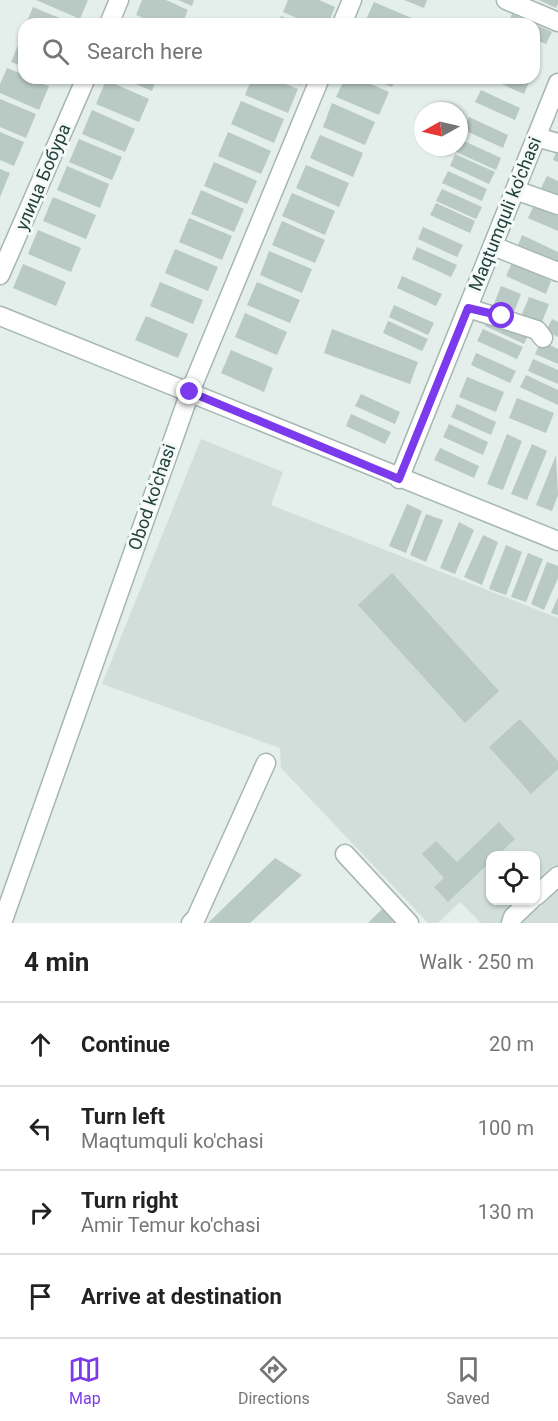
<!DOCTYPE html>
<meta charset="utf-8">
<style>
body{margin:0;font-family:Roboto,sans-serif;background:#f6f6f6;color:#222}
.controls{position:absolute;right:18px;bottom:18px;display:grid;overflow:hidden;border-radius:12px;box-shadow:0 2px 4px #0004}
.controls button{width:54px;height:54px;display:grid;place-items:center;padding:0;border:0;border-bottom:2px solid #e0e0e0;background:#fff;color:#222;font:30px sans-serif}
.compass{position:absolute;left:414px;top:102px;width:54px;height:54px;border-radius:50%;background:#fff;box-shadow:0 2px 4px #0004;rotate:262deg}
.stop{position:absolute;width:18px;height:18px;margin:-14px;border:4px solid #7c3aed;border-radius:50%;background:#fff}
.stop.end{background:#7c3aed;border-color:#fff;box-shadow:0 2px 6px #0008}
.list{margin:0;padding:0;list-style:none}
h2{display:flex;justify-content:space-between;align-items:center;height:78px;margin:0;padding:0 24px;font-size:26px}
h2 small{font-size:20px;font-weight:400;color:#767676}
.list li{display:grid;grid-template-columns:39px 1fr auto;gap:18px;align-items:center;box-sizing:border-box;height:84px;padding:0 24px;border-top:2px solid #e0e0e0}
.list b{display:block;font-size:22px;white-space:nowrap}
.list p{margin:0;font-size:20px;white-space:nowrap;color:#767676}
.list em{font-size:20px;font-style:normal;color:#767676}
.icon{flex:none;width:33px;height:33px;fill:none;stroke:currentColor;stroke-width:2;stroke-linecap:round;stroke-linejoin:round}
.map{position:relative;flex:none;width:558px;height:923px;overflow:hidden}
.search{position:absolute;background:#fff;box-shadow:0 2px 4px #0004;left:18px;right:18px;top:18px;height:66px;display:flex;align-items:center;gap:15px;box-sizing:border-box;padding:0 21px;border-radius:18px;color:#767676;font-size:22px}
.sheet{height:414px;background:#fff}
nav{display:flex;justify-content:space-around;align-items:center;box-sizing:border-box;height:84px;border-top:2px solid #e0e0e0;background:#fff;font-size:16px;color:#767676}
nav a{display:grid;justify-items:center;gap:3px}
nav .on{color:#7c3aed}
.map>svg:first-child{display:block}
</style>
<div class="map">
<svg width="558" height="923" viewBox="0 0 558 923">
<rect width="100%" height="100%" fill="#e4eeeb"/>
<path fill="#d2deda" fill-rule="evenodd" d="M201,439L283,472L271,505L558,618V923H481L460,902L438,923H428L281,768L280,748L102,684ZM490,856H536V900H490Z"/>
<path fill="#b9c9c4" d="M36,0H88L80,19Z
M142,0H166L188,10L182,24H157L136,15Z
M178,0H194L192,6Z
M288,0H319L335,7L328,24H310L283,12Z
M404,0H427L424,8Z
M539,0H558V4L556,8Z
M374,2L416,20L415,24H364Z
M33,7L74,24H26Z
M512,14L552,32L546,44L534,39V24H508Z
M281,16L300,24H278Z
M21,38L24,40V67L11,62Z
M7,68L24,75V78L49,86L39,110L0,93V84Z
M122,78H157L152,91Z
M252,78H271L298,89L288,113L245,95Z
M284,78H304L301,85Z
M345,78H357L389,92L379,115L336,97Z
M370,78H396L392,87Z
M488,78H520L529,82L524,94Z
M106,80L149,99L139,122L96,104Z
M481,90L520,108L515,120L475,102Z
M0,99L36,114L26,138L0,127Z
M241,101L284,119L274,143L231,124Z
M332,103L375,122L365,145L323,127Z
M92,110L135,129L125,152L82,134Z
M469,117L508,135L503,148L464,130Z
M0,132L24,142L14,166L0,160Z
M228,132L271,151L261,174L218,156Z
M320,135L363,153L353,177L310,158Z
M79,139L122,157L112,180L69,162Z
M462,140L501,158L496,170L456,152Z
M558,147V162L553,160Z
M455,154L495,172L489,184L450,166Z
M214,162L257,181L247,204L204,186Z
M306,165L349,183L339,207L296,188Z
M67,166L109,184L100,208L57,190Z
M0,169L10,173L0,197Z
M448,171L487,189L482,201L442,183Z
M547,176L558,181V196L541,188Z
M442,189L482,207L476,219L436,201Z
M201,190L244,209L234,232L191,214Z
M292,193L335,211L325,235L282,216Z
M53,197L96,215L86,239L43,221Z
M436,203L475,221L470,233L430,215Z
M534,205L558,216V231L528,218Z
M189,218L232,236L222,260L179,242Z
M282,221L325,240L315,263L272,245Z
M423,227L463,245L457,257L418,239Z
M38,230L81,248L71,272L28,254Z
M522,235L558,252V262L517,248Z
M417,247L457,265L451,277L412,259Z
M175,249L218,267L208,291L165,273Z
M269,251L312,269L302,293L260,275Z
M512,263L551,281L546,294L506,276Z
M23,264L66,282L56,306L13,288Z
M402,276L442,294L436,306L397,288Z
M160,282L203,300L193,324L150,306Z
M257,282L300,300L290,323L247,305Z
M501,286L521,294L512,317L492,309Z
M529,297L549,304L540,327L520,319Z
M394,305L434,323L428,335L389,317Z
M245,313L287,332L277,355L235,337Z
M490,314L530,332L524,344L485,326Z
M146,316L188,334L178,358L135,340Z
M552,319L558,322V337L546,331Z
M388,321L428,339L422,351L383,333Z
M332,329L418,362L410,384L324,353Z
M483,329L523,347L517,359L477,341Z
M541,341L558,349V364L535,354Z
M231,350L273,368L264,392L221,373Z
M476,353L516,371L510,383L471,365Z
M533,359L558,370V384L528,371Z
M526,375L558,390V405L520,387Z
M467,377L504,392L496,412L459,397Z
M361,394L400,412L395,424L355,406Z
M517,398L554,413L546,433L509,418Z
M457,404L496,422L491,435L451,417Z
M351,414L391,432L385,444L346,426Z
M449,424L488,442L483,455L443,437Z
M507,434L522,441L503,490L487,484Z
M532,444L547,451L527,500L511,494Z
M440,448L479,466L474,478L434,460Z
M556,455L558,495L552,511L536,505Z
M407,504L422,511L406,553L389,546Z
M426,514L443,520L426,562L410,555Z
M459,522L474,530L455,574L440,568Z
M483,535L498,542L482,585L464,577Z
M506,545L522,552L506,595L489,589Z
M528,553L543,559L526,602L511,597Z
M547,562L558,566V578L544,610L531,604Z
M392,573L499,691L465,723L358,605Z
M558,597V615L551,613Z
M520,719L558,761V769L531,794L489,747Z
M499,822L515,839L497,856H490V862L448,902L434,887L444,878L422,854L436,841L457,862Z
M275,858L302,875L250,923H208Z
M383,908L398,923H368Z"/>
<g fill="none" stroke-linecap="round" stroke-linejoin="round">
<defs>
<path id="minor" d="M506,0L558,22
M109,24L119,0
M342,24L352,0
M536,137L558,143
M515,190L558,205
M493,246L558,272
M0,275L86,78
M468,308L537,330L543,338
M0,316L558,541
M399,479L558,83
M345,854L409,923
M536,896L558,876
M2,923L190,392L320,78
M191,923L196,918L266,763
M511,923L513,917L531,900"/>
</defs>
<use href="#minor" stroke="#a6b7b3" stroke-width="21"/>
<use href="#minor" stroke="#fff" stroke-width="18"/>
</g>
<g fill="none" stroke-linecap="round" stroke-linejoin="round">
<path stroke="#7c3aed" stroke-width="8" d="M190,392L399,479L468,308L502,316"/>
</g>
<g text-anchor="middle" stroke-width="6" stroke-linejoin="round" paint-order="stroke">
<g font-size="18" fill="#22413c" stroke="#f5faf8">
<text transform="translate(43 177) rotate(-67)" y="6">улица Бобура</text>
<text transform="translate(505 214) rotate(-68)" y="6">Maqtumquli ko'chasi</text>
<text transform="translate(152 497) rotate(-71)" y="6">Obod ko'chasi</text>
</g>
</g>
</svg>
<div class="controls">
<button><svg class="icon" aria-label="locate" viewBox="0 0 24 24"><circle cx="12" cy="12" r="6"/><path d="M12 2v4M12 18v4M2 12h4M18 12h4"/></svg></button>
</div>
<svg class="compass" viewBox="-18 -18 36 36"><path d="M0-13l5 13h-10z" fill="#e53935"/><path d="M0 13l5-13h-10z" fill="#767676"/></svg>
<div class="stop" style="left:502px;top:316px"></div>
<div class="stop end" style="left:190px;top:392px"></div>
<div class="search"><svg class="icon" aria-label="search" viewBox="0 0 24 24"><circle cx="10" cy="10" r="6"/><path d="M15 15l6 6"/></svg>Search here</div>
</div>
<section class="sheet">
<h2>4 min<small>Walk · 250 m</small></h2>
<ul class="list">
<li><svg class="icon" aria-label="ahead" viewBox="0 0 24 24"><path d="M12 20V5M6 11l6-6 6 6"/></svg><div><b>Continue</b></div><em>20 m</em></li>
<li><svg class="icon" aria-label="left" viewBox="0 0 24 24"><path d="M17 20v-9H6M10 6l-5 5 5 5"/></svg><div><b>Turn left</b><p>Maqtumquli ko'chasi</p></div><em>100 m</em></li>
<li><svg class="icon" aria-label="right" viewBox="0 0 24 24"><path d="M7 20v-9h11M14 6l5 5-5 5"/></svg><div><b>Turn right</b><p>Amir Temur ko'chasi</p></div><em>130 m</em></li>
<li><svg class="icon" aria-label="arrive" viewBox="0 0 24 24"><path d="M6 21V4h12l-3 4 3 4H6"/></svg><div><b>Arrive at destination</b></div></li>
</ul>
</section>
<nav>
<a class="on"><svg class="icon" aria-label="map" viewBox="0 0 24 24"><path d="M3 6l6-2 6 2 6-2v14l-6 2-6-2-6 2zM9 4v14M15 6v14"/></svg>Map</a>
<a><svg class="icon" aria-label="directions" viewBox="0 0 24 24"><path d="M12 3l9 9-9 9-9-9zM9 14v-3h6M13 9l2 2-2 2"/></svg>Directions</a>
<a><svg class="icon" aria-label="saved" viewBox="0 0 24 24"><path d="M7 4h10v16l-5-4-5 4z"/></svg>Saved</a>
</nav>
